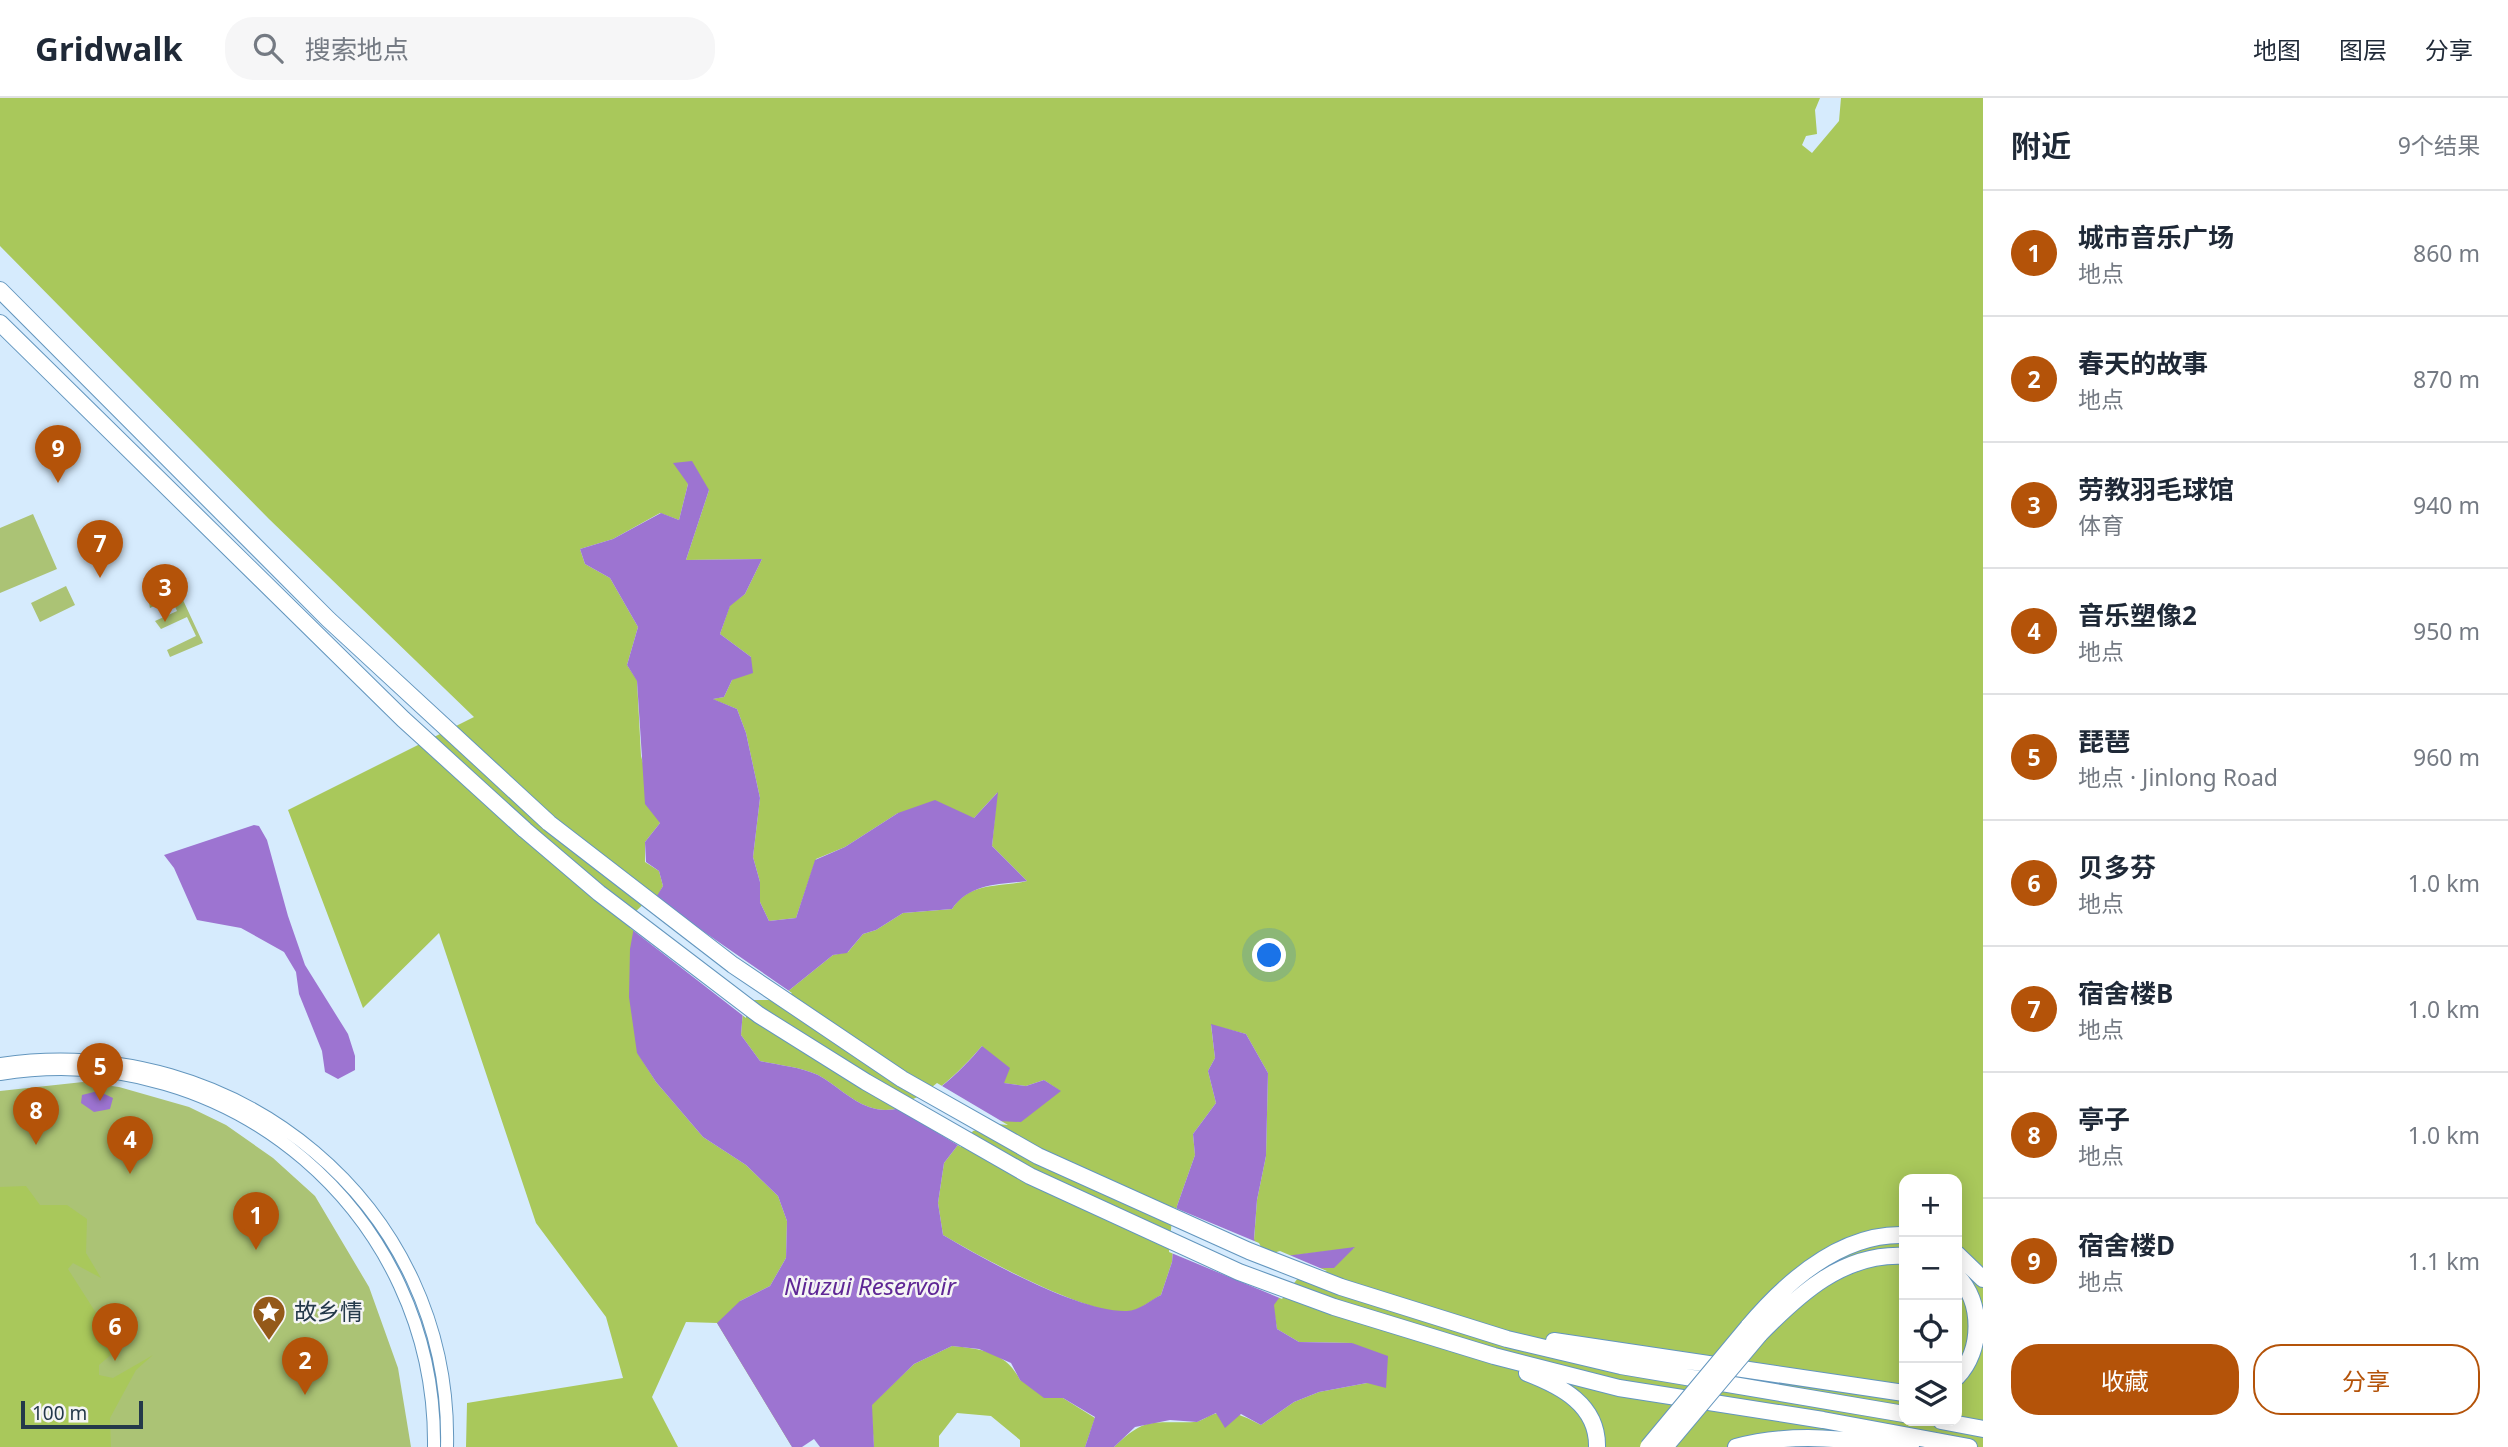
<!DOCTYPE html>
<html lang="zh">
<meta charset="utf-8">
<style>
body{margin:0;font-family:"Noto Sans","Noto Sans SC",sans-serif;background:#f6f6f7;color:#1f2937}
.controls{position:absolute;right:21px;bottom:21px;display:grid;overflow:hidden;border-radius:14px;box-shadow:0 4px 18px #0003}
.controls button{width:63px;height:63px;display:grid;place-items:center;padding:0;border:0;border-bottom:2px solid #e0e1e3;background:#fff;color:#1f2937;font:35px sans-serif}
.scale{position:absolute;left:21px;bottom:18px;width:122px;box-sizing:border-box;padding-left:7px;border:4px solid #24394a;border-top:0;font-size:19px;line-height:24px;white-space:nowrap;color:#24394a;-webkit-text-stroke:5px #f5f5f5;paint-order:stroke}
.you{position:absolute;left:1270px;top:858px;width:24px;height:24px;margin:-18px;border:5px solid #fff;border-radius:50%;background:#1a73e8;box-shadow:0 0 0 10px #1a73e833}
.badge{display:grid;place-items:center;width:46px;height:46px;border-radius:50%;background:#b45309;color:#fff;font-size:23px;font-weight:700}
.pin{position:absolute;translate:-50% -58px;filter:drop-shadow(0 2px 4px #0008)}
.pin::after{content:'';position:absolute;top:37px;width:24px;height:21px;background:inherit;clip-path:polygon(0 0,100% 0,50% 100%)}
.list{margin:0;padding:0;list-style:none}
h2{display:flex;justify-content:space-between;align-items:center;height:91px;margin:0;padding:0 28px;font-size:30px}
h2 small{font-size:23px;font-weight:400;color:#747a83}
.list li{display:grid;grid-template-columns:46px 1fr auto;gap:21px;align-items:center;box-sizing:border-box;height:126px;padding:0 28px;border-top:2px solid #e0e1e3}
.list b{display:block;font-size:26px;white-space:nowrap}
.list p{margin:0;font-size:23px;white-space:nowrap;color:#747a83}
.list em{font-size:23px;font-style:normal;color:#747a83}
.actions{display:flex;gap:14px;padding:21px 28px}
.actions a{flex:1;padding:16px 0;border:2px solid #b45309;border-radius:28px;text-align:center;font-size:24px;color:#b45309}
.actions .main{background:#b45309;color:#fff}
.icon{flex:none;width:38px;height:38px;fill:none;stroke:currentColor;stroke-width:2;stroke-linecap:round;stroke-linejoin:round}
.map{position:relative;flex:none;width:1983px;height:1349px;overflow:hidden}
header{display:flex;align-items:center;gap:42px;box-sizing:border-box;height:98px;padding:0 35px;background:#fff;border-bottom:2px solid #e0e1e3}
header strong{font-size:33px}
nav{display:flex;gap:38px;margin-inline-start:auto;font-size:24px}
.search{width:490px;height:63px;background:#f6f6f7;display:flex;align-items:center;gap:18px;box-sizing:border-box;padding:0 24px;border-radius:28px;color:#747a83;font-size:26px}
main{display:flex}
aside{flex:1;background:#fff}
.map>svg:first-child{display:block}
</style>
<header>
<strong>Gridwalk</strong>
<div class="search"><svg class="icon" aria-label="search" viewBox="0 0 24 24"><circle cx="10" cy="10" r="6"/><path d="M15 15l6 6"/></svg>搜索地点</div>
<nav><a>地图</a><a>图层</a><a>分享</a></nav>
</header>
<main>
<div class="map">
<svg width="1983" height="1349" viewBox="0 0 1983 1349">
<rect width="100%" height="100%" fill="#d6ebfd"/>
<path fill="#abc375" d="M33,416L57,471L0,495V430Z
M176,487L203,545L170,559L167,552L196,538L187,519L161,531L155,523L177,513L171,500L150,510L148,500Z
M66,488L75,507L40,524L31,505Z
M83,984L119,989L189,1009L226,1027L273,1060L315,1098L369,1189L398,1270L411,1349H0V993Z"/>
<path fill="#a9c85b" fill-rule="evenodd" d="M0,0H1820L1815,12L1817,36L1806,38L1802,47L1812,55L1839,23L1841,0H1983V1349H1114C1147,1317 1153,1326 1194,1324C1201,1324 1207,1318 1214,1316C1231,1311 1246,1319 1261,1327L1294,1304L1319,1294L1367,1285L1352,1245L1299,1244L1277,1231L1273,1207L1296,1177L1354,1150L1263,1161L1254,1142L1257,1102L1266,1058L1268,975L1246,936L1211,927L1215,960L1208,973L1216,1005L1193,1036L1195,1057L1177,1108L1172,1164L1161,1197C1152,1202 1142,1210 1133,1213C1098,1224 977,1157 943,1137L938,1105L944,1065L971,1030L1060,993L1044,982L1026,988L1003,985L982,948C957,977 911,1024 869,1009C851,1003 835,986 818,977C801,969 778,967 760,963L741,937L744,899L782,898L833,857L848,854L863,836L876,832L903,815L952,811C971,783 997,790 1027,783L992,748L997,695L974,720L898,715L845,749L816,761L796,820L769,823L760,804V784L753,759L760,700L746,635L737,611L712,601L724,599L732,582L751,559L720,536L730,507L745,496L762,461L686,462L709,392L688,386L679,422L660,415L613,441L580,451L585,466L610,480L638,529L627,567L637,582L641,658L660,725L645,744V764L659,773L663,788L656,801L637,954L656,984L703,1039L746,1067L778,1098L787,1123L786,1160L770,1188L740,1203L792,1349L717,1225L686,1224L652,1299L678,1349H466L467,1305L623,1280L606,1219L536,1125L439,835L363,910L288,712L474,619L269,421L0,148ZM1904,1081H1957V1323H1904Z
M26,1088L40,1107H67L87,1121L86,1155L101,1180L73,1165L68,1171L98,1218V1235L120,1249L99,1267V1277L113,1280L153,1257L136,1272L110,1320L111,1349H0V1089Z
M952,1248C982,1251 1006,1254 1020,1282L1063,1300L1095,1320L1085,1349H1020V1342L991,1318L957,1315L939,1338V1349H874L871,1307L914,1266Z"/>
<path fill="#9d74d1" d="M692,363L709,392L686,462L762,461L745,496L730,508L720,536L751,559L753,575L732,582L724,599L713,601L737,611L746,635L760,700L753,759L760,784V804L769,823L796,820L815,762L845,749L898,715L935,702L974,720L998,694L992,748L1027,783C998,787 970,785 952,811L903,815L876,832L863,836L847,855L833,857L782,898L744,899L741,937L760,963C778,967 801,969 818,977C835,986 851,1003 869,1009C911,1024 958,977 982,948L1010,970L1004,985L1026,988L1044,982L1061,993L1021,1024L997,1023L971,1030L944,1065L938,1105L943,1137C985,1162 1081,1215 1127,1213C1138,1213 1151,1202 1161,1197L1172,1164L1177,1108L1195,1057L1193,1036L1216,1005L1208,973L1215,960L1211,926L1246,936L1268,975L1266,1058L1257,1102L1254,1141L1263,1161L1355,1149L1334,1170C1299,1169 1293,1181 1274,1207L1277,1231L1299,1244L1352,1245L1388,1258L1386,1290L1367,1285L1319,1294L1294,1304L1261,1327L1241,1316L1225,1330L1216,1315L1197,1324L1170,1322L1135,1329L1114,1349H1085L1095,1319L1063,1300H1044L1020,1282L1011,1265L979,1251L952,1248L914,1266L872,1307L874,1349H820L814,1341L802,1349H792L717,1225L740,1203L770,1188L786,1160L787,1123L778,1098L746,1067L703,1039L656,984L637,955L629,899L630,851L636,818L655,801L663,788L659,773L646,764L645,744L660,725L645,706L637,583L627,567L638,529L610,480L585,466L580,451L613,441L661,415L679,422L688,386L673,365Z
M254,727L259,728L267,742L288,818L305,867L348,936L355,958V972L338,981L325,974L322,953L299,896L296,874L284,854L241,830L197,822L174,770L164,757Z
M98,993L113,1000L110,1011L94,1014L81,1005L82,997Z"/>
<path fill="#d6ebfd" d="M654,796L684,820L792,895L782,902H747L746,920L630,830L633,816Z
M937,985L1008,1027L997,1026L973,1033L961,1049L895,1009L922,997Z
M1173,1109L1259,1145L1265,1157L1280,1153L1327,1173L1298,1180L1282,1201L1169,1154Z"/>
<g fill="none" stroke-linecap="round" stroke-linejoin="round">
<defs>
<path id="secondary" d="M0,966C236,931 453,1107 447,1349
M0,976C229,939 437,1116 434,1349"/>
<path id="highway" d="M0,192L328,521L549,725L733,867L902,981L1038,1058L1249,1153L1341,1189L1507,1241L1621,1268L1904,1316
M0,225L403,621L525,732L599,795L759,917L866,984L1030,1078L1239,1174L1334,1209L1494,1258L1619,1290L1823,1322L1969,1349
M1957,1156L1983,1181
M1957,1178C1983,1204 1983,1252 1957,1279
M1748,1229C1786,1184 1841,1135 1904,1137
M1759,1237C1799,1196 1843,1155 1904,1158
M1554,1243L1904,1295
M1527,1275C1561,1288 1598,1307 1597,1349
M1941,1323L1983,1331
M1736,1349C1795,1333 1851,1342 1911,1349"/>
</defs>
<use href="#secondary" stroke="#6396be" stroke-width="14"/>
<use href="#highway" stroke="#6396be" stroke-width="18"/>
<use href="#secondary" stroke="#fff" stroke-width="12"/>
<use href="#highway" stroke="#fff" stroke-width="16"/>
<defs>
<path id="highway-bridge" d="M1648,1349L1748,1229
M1665,1349L1759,1237"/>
</defs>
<use href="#highway-bridge" stroke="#6396be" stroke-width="18" stroke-linecap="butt"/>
<use href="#highway-bridge" stroke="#fff" stroke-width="16"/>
</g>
<defs>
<symbol id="sight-pin" viewBox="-11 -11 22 30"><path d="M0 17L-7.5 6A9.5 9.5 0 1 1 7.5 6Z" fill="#945919" stroke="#f5f5f5"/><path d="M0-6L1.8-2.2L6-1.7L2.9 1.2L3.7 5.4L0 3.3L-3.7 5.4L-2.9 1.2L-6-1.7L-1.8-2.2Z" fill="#fff"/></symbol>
</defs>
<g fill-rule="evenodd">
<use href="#sight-pin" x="250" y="1195" width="38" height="52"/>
</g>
<g text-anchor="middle" stroke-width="5" stroke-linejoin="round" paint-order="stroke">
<g font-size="23" fill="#24394a" stroke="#f5f5f5" text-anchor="start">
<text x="294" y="1222">故乡情</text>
</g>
<g font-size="24" font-style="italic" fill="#5f2795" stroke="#f5f5f5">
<text x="870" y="1197">Niuzui Reservoir</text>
</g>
</g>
</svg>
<div class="controls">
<button>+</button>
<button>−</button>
<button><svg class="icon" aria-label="locate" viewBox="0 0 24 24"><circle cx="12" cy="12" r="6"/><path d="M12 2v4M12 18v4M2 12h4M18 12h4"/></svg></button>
<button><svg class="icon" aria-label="layers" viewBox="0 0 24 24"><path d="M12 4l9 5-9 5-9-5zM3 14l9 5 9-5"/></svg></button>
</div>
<div class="scale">100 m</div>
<div class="you"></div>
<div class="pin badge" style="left:256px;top:1152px">1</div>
<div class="pin badge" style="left:305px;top:1297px">2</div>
<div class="pin badge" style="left:165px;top:524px">3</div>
<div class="pin badge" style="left:130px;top:1076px">4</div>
<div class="pin badge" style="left:100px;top:1003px">5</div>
<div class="pin badge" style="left:115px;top:1263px">6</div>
<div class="pin badge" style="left:100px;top:480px">7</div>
<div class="pin badge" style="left:36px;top:1047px">8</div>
<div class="pin badge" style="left:58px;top:385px">9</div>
</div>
<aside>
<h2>附近<small>9个结果</small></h2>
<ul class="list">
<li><span class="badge">1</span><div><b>城市音乐广场</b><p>地点</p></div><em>860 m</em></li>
<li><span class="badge">2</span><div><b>春天的故事</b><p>地点</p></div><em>870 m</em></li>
<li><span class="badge">3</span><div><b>劳教羽毛球馆</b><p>体育</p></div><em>940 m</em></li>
<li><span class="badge">4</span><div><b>音乐塑像2</b><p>地点</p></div><em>950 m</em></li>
<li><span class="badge">5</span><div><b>琵琶</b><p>地点 · Jinlong Road</p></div><em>960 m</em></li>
<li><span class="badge">6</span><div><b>贝多芬</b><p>地点</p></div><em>1.0 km</em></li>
<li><span class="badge">7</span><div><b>宿舍楼B</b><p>地点</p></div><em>1.0 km</em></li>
<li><span class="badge">8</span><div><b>亭子</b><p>地点</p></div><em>1.0 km</em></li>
<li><span class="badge">9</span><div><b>宿舍楼D</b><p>地点</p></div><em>1.1 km</em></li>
</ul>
<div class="actions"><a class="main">收藏</a><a>分享</a></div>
</aside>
</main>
